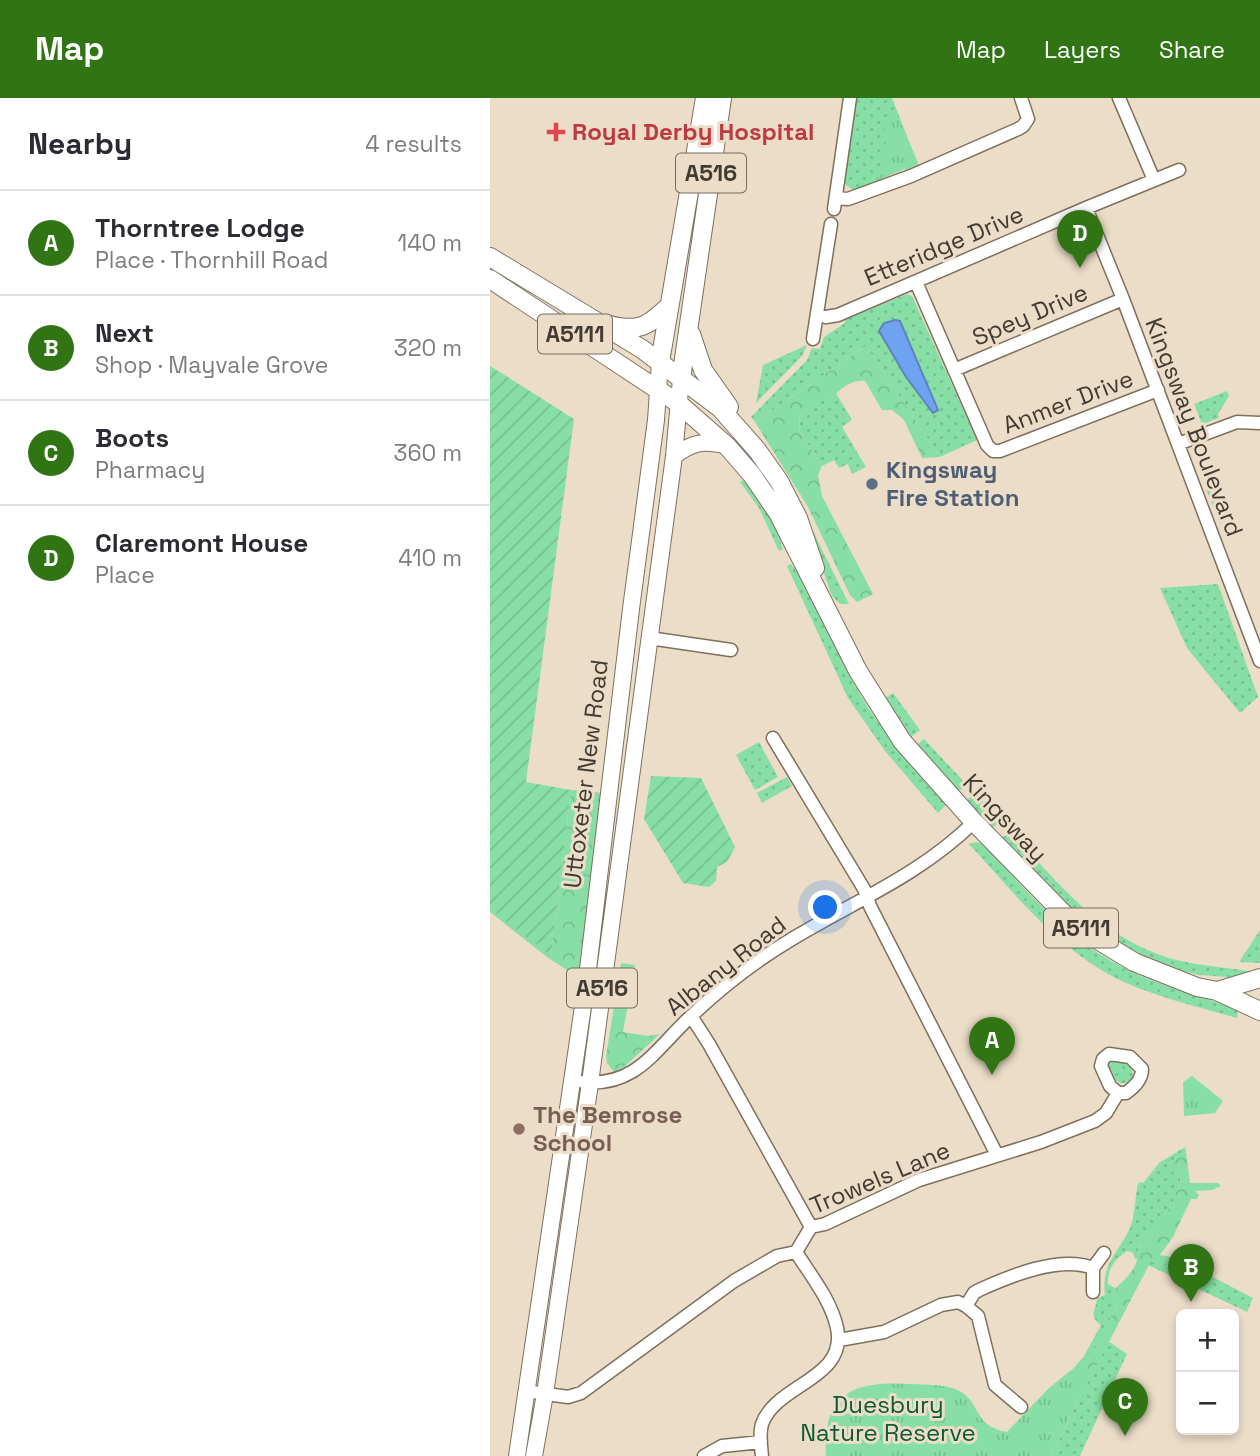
<!DOCTYPE html>
<meta charset="utf-8">
<style>
body{margin:0;font-family:"Space Grotesk",sans-serif;background:#f2f2f3;color:#2b2b33}
.controls{position:absolute;right:21px;bottom:21px;display:grid;overflow:hidden;border-radius:10px;box-shadow:0 4px 10px #0003}
.controls button{width:63px;height:63px;display:grid;place-items:center;padding:0;border:0;border-bottom:2px solid #e1e1e2;background:#fff;color:#2b2b33;font:35px sans-serif}
.you{position:absolute;left:336px;top:810px;width:24px;height:24px;margin:-18px;border:5px solid #fff;border-radius:50%;background:#1a73e8;box-shadow:0 0 0 10px #1a73e833}
.badge{display:grid;place-items:center;width:46px;height:46px;border-radius:50%;background:#307414;color:#fff;font-size:23px;font-weight:700}
.pin{position:absolute;translate:-50% -58px;filter:drop-shadow(0 2px 4px #0008)}
.pin::after{content:'';position:absolute;top:37px;width:24px;height:21px;background:inherit;clip-path:polygon(0 0,100% 0,50% 100%)}
.list{margin:0;padding:0;list-style:none}
h2{display:flex;justify-content:space-between;align-items:center;height:91px;margin:0;padding:0 28px;font-size:30px}
h2 small{font-size:23px;font-weight:400;color:#7c7c81}
.list li{display:grid;grid-template-columns:46px 1fr auto;gap:21px;align-items:center;box-sizing:border-box;height:105px;padding:0 28px;border-top:2px solid #e1e1e2}
.list b{display:block;font-size:26px;white-space:nowrap}
.list p{margin:0;font-size:23px;white-space:nowrap;color:#7c7c81}
.list em{font-size:23px;font-style:normal;color:#7c7c81}
.map{position:relative;flex:none;width:770px;height:1358px;overflow:hidden}
header{display:flex;align-items:center;gap:42px;box-sizing:border-box;height:98px;padding:0 35px;background:#307414;color:#fff}
header strong{font-size:33px}
nav{display:flex;gap:38px;margin-inline-start:auto;font-size:24px}
main{display:flex}
aside{flex:1;background:#fff}
.map>svg:first-child{display:block}
</style>
<header>
<strong>Map</strong>
<nav><a>Map</a><a>Layers</a><a>Share</a></nav>
</header>
<main>
<aside>
<h2>Nearby<small>4 results</small></h2>
<ul class="list">
<li><span class="badge">A</span><div><b>Thorntree Lodge</b><p>Place · Thornhill Road</p></div><em>140 m</em></li>
<li><span class="badge">B</span><div><b>Next</b><p>Shop · Mayvale Grove</p></div><em>320 m</em></li>
<li><span class="badge">C</span><div><b>Boots</b><p>Pharmacy</p></div><em>360 m</em></li>
<li><span class="badge">D</span><div><b>Claremont House</b><p>Place</p></div><em>410 m</em></li>
</ul>
</aside>
<div class="map">
<svg width="770" height="1358" viewBox="0 0 770 1358">
<defs>
<pattern id="grass-dots" width="8" height="8" patternUnits="userSpaceOnUse" patternTransform="scale(1.75)"><rect width="8" height="8" fill="#88dfa6"/><path d="M2 2h.1M6 6h.1" fill="none" stroke="#77c08f" stroke-width="1.8" stroke-linecap="round"/></pattern>
<pattern id="forest-crowns" width="20" height="18" patternUnits="userSpaceOnUse" patternTransform="scale(1.75)"><rect width="20" height="18" fill="#88dfa6"/><path d="M2 6a3 3 0 1 1 6 0M12 15a3 3 0 1 1 6 0" fill="none" stroke="#77c08f"/></pattern>
<pattern id="park-tufts" width="24" height="20" patternUnits="userSpaceOnUse" patternTransform="scale(1.75)"><rect width="24" height="20" fill="#88dfa6"/><path d="M3 7l-1-3M5 7V3M7 7l1-3M15 17l-1-3M17 17v-4M19 17l1-3" fill="none" stroke="#77c08f"/></pattern>
<pattern id="garden-furrows" width="10" height="10" patternUnits="userSpaceOnUse" patternTransform="scale(1.75)"><rect width="10" height="10" fill="#88dfa6"/><path d="M-1 1l2-2M0 10L10 0M9 11l2-2" fill="none" stroke="#77c08f"/></pattern>
</defs>
<rect width="100%" height="100%" fill="#ebddc8"/>
<path fill="url(#grass-dots)" d="M366,0H402L429,69L419,73L414,71L364,93L354,85Z
M417,196L422,198L487,342L450,359L376,248L265,324L261,319L317,262L322,250L330,251L334,239L355,225V222Z
M317,247L312,258L266,305L273,267Z
M737,293L739,298L728,316L729,320L712,326L704,306Z
M346,295L362,322L352,329L376,369L362,376L358,366L349,370L344,362L332,368L310,334L309,317L330,302L340,303Z
M253,382L281,417L293,451L289,453L269,410L250,384Z
M725,388L739,421L730,425L716,391Z
M308,403L359,506H350L342,498Z
M301,466L320,492L364,586L379,611L411,656L456,707L448,715L395,653L358,600L297,468Z
M728,486L768,599L750,615L697,550L670,490Z
M403,595L430,632L421,639L395,600Z
M434,641L477,687L470,692H466L430,653L428,646Z
M269,644L288,679L265,692L246,657Z
M297,679L302,688L272,705L267,695Z
M484,695L512,723L502,730L476,703Z
M522,734C567,785 611,839 679,860C704,867 732,869 758,873L760,877L738,879L709,877L660,865L598,828L511,740Z
M487,744L493,746C532,788 571,835 623,864C661,886 706,897 748,911L747,920C709,909 670,900 634,884C571,855 525,796 479,746Z
M770,832V865L749,864Z
M624,962L640,966L643,977C634,995 622,980 616,969L619,963Z
M695,1049L696,1054L678,1066L677,1070L690,1078L691,1087L686,1094V1099L675,1116L669,1119C667,1131 657,1142 648,1150L649,1158L646,1162L642,1154L637,1153C625,1161 617,1171 618,1186L625,1190L623,1196L627,1207L603,1255L594,1258L611,1227C598,1218 606,1213 607,1200L615,1197C611,1165 628,1156 640,1130C645,1117 645,1099 648,1085L654,1084L669,1065Z
M686,1160L763,1200L757,1214L658,1167L661,1163L676,1165L686,1163Z
M618,1243L637,1256L590,1358H561Z"/>
<path fill="url(#forest-crowns)" d="M376,248L450,359L432,360L414,322L402,312H392L375,283C361,281 348,292 340,303H330L309,317L310,334L332,368L328,377L332,398L383,496L367,504L360,497L318,409L265,324Z
M81,692L114,695L89,880L57,859L0,814V811L61,857Z
M131,865L145,867L133,934L158,938L170,936L134,969L124,974L117,965L116,958Z
M696,1054L700,1085H728L731,1088L722,1092L705,1093L709,1097L707,1101H701L683,1139L670,1157L686,1160V1167L683,1168L661,1163L567,1344L581,1273L594,1258L603,1254L627,1207C626,1206 623,1197 623,1196C623,1187 651,1176 648,1150C657,1142 667,1131 669,1118L675,1116L686,1099V1094L691,1087L690,1078L676,1070L678,1066Z"/>
<path fill="url(#park-tufts)" d="M407,15L428,65L386,82C389,73 393,64 395,55C398,40 388,24 407,15Z
M702,978L733,1003L725,1015L694,1018L693,984Z
M581,1272L598,1282L561,1358H336C335,1348 336,1341 337,1331C343,1285 384,1284 422,1286C435,1287 453,1286 465,1291C492,1301 481,1328 517,1334L558,1291Z"/>
<path fill="url(#garden-furrows)" d="M0,268L84,321L36,684L81,692L61,858L0,811Z
M161,678L211,680L245,749L237,764L227,769L226,783L219,789L193,785L154,721Z"/>
<path fill="#6ea3f2" stroke="#6084b8" stroke-width="2" d="M405,222L410,223L448,312L443,315L416,279L389,233L394,225Z"/>
<g fill="none" stroke-linecap="round" stroke-linejoin="round">
<defs>
<path id="minor" d="M629,0L664,82
M346,100L358,101L421,78L528,31L533,28L538,21L531,0
M596,110L633,201L770,563
M344,111L360,0
M426,184L497,347L503,353H510L668,292
M328,217L336,219L348,217L596,110L689,72
M323,241L341,126
M464,272L633,201
M688,346L747,324L770,325
M159,540L241,552
M283,640L374,791L380,808L507,1057
M201,918L219,946L321,1129
M93,984C144,989 163,955 197,922C227,893 265,863 302,841C365,803 430,777 484,724
M603,1194V1170L614,1155
M476,1208L484,1195L489,1192C520,1178 570,1157 603,1170
M349,1242L394,1234L451,1207L468,1204L476,1208L488,1218L505,1287L531,1309
M36,1293L78,1299L91,1295L244,1183L287,1158L306,1154L321,1129L335,1126L429,1082L551,1044L605,1023L616,1015L628,995L620,988L611,968L613,961L619,956L640,959L652,971C652,982 644,989 636,995H628
M214,1358L232,1348L271,1344
M272,1358C271,1348 269,1336 272,1326C286,1286 358,1281 347,1230C341,1202 321,1178 306,1154"/>
<path id="major" d="M184,358C203,344 214,342 237,348
M27,1358L96,888L141,511L166,322L170,264
M44,1358L55,1296L100,985L184,358L191,281"/>
<path id="highway" d="M0,159L152,251L230,310L267,352L289,383L308,420L325,470
M0,181L188,305L237,348L262,377L288,415L368,573L412,643L484,724L576,818L598,836L644,864L707,889L727,893L770,913
M119,227C149,234 157,229 179,208
M201,236L213,272L239,309
M170,264L215,0
M191,281L232,0
M727,893L770,880"/>
</defs>
<use href="#minor" stroke="#7d715e" stroke-width="15"/>
<use href="#major" stroke="#7d715e" stroke-width="18"/>
<use href="#highway" stroke="#7d715e" stroke-width="20"/>
<use href="#minor" stroke="#fff" stroke-width="12"/>
<use href="#major" stroke="#fff" stroke-width="16"/>
<use href="#highway" stroke="#fff" stroke-width="18"/>
</g>
<path fill="#e0444e" stroke="#ebddc8" stroke-width="2.5" d="M62.5 23.5h7v7h7v7h-7v7h-7v-7h-7v-7h7z"/>
<circle fill="#5c6f8a" stroke="#ebddc8" stroke-width="2.5" cx="382" cy="386" r="7"/>
<circle fill="#8d6e63" stroke="#ebddc8" stroke-width="2.5" cx="29" cy="1031" r="7"/>
<g text-anchor="middle" stroke-width="6" stroke-linejoin="round" paint-order="stroke">
<g fill="#ebddc8" stroke="#746c5f" stroke-width="2">
<rect x="186" y="55.5" width="70" height="39" rx="5"/>
<rect x="48" y="216.5" width="74" height="39" rx="5"/>
<rect x="554" y="810.5" width="74" height="39" rx="5"/>
<rect x="77" y="870.5" width="70" height="39" rx="5"/>
</g>
<g font-size="23" font-weight="bold" fill="#413b32">
<text x="221" y="83">A516</text>
<text x="85" y="244">A5111</text>
<text x="591" y="838">A5111</text>
<text x="112" y="898">A516</text>
</g>
<g font-size="24" font-weight="bold" fill="#be3a42" stroke="#ebddc8" text-anchor="start">
<text x="82" y="42">Royal Derby Hospital</text>
</g>
<g font-size="24" fill="#413b32" stroke="#ebddc8">
<text transform="translate(454 148) rotate(-23)" y="8">Etteridge Drive</text>
<text transform="translate(540 217) rotate(-23)" y="8">Spey Drive</text>
<text transform="translate(578 304) rotate(-21)" y="8">Anmer Drive</text>
<text transform="translate(704 329) rotate(69)" y="8">Kingsway Boulevard</text>
<text transform="translate(96 676) rotate(-83)" y="8">Uttoxeter New Road</text>
<text transform="translate(515 720) rotate(47)" y="8">Kingsway</text>
<text transform="translate(236 868) rotate(-38)" y="8">Albany Road</text>
<text transform="translate(390 1080) rotate(-23)" y="8">Trowels Lane</text>
</g>
<g font-size="24" font-weight="bold" fill="#4e5e75" stroke="#ebddc8" text-anchor="start">
<text x="396" y="380">Kingsway<tspan x="396" dy="28">Fire Station</tspan></text>
</g>
<g font-size="24" font-weight="bold" fill="#785e54" stroke="#ebddc8" text-anchor="start">
<text x="43" y="1025">The Bemrose<tspan x="43" dy="28">School</tspan></text>
</g>
<g font-size="24" fill="#0f5a33" stroke="#ebddc8">
<text x="398" y="1315">Duesbury<tspan x="398" dy="28">Nature Reserve</tspan></text>
</g>
</g>
</svg>
<div class="controls">
<button>+</button>
<button>−</button>
</div>
<div class="you"></div>
<div class="pin badge" style="left:502px;top:977px">A</div>
<div class="pin badge" style="left:701px;top:1204px">B</div>
<div class="pin badge" style="left:635px;top:1338px">C</div>
<div class="pin badge" style="left:590px;top:170px">D</div>
</div>
</main>
